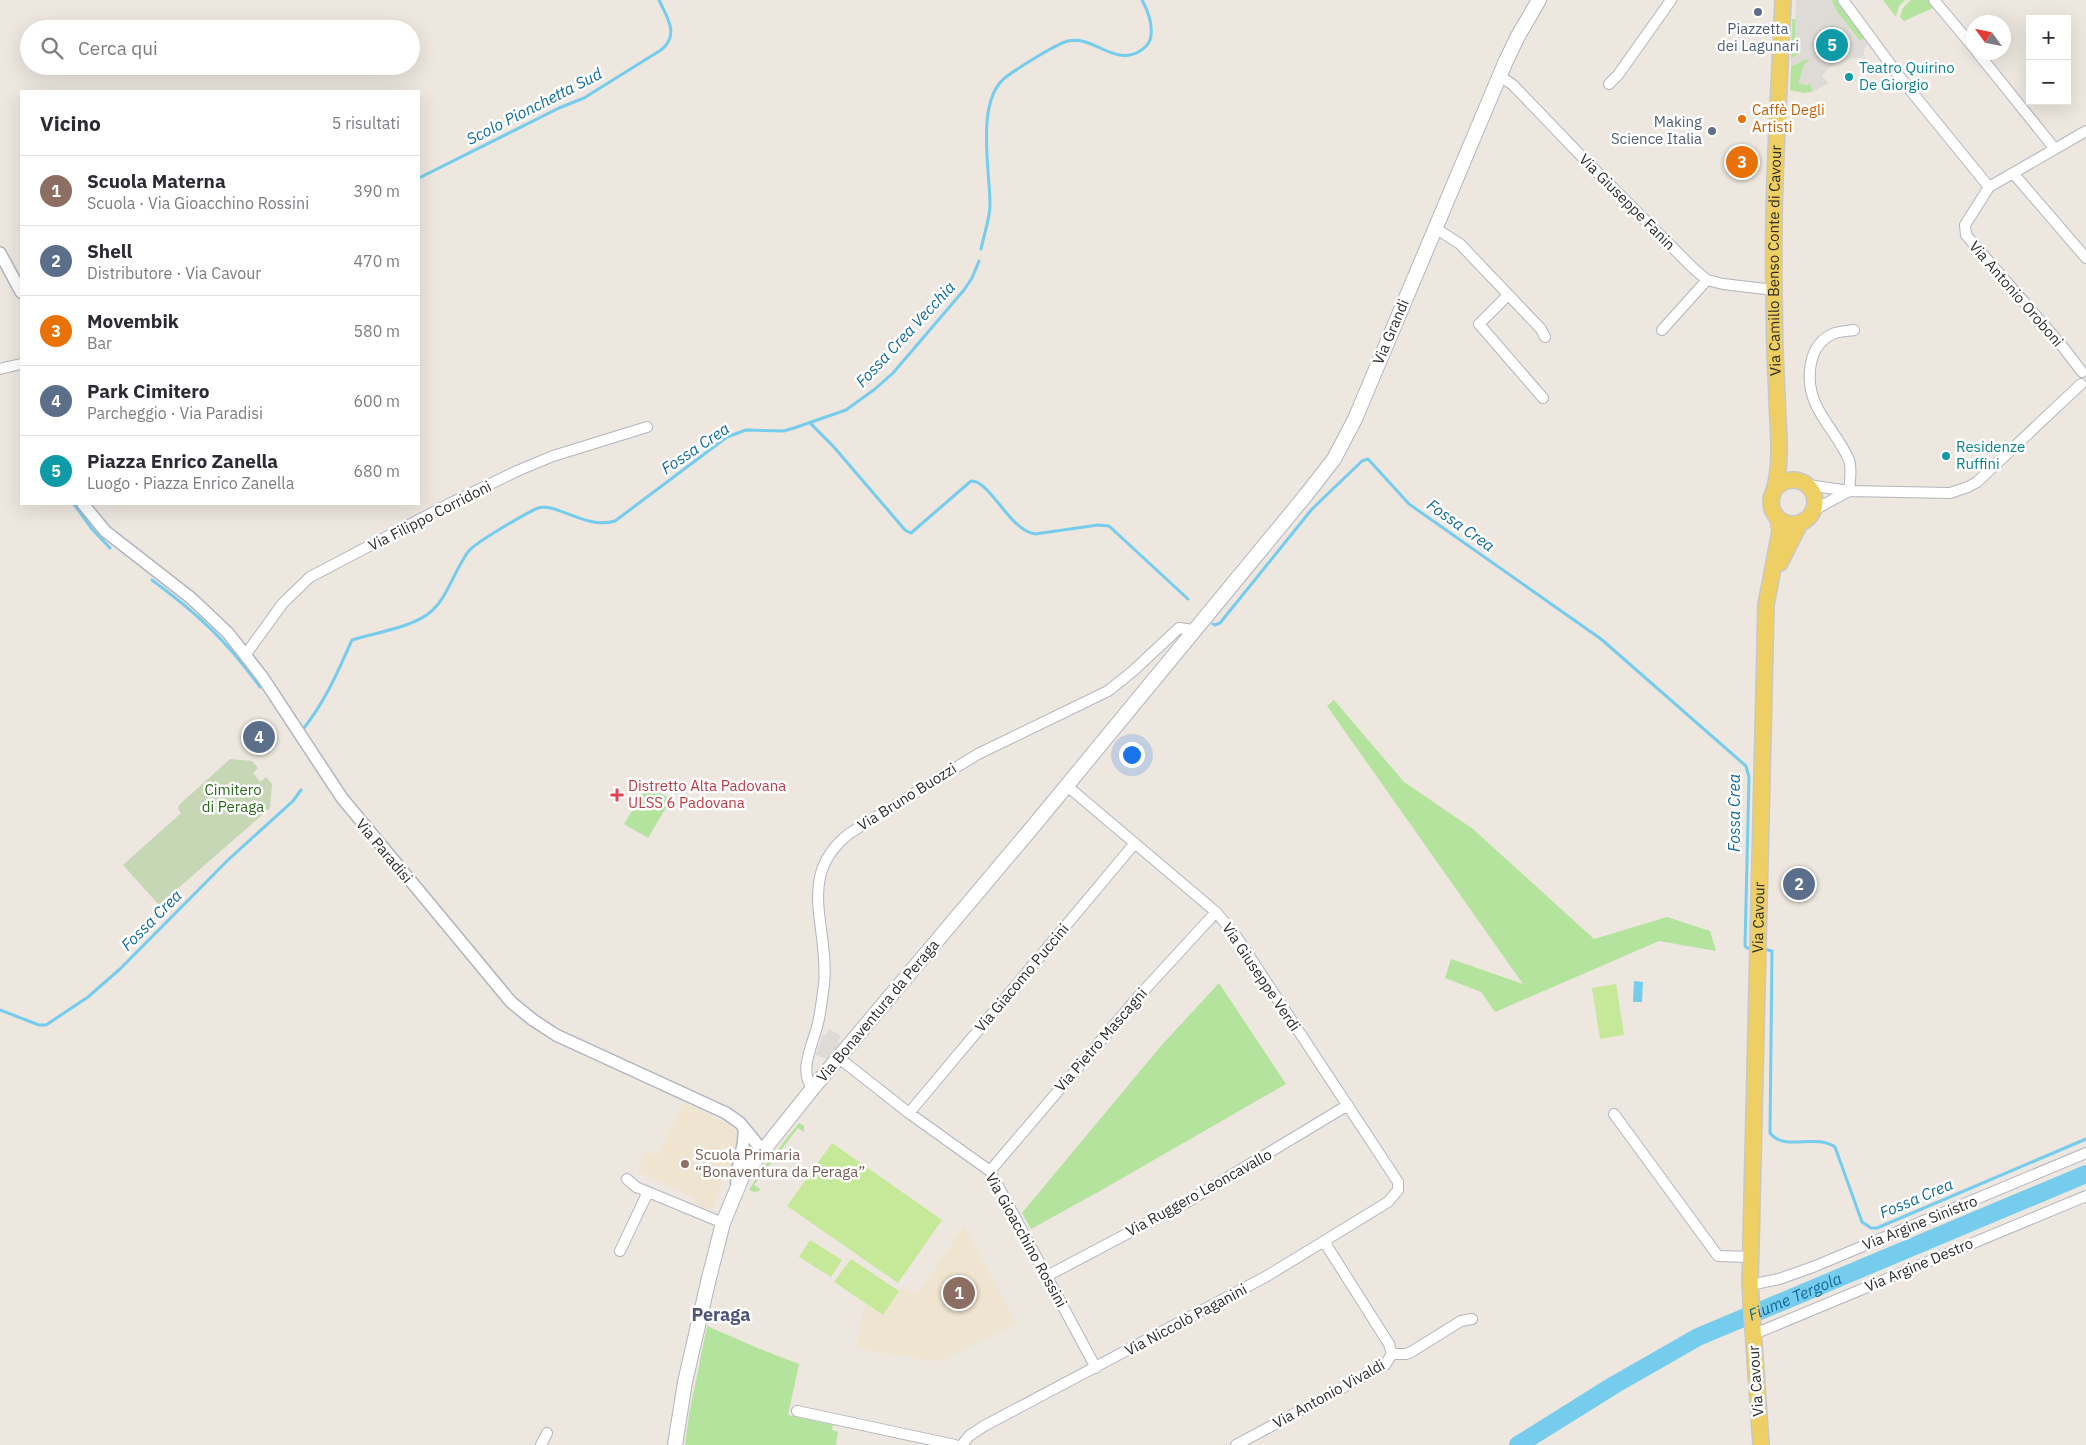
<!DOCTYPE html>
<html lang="it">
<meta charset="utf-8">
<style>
body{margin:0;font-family:"IBM Plex Sans",sans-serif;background:#f7f7f7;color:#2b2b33}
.controls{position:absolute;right:15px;top:15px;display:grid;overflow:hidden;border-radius:0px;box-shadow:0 5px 20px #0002}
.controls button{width:45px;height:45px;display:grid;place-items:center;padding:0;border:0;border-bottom:1px solid #e1e1e2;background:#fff;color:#2b2b33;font:25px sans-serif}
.compass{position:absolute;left:1966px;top:15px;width:45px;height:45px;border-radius:50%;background:#fff;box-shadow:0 5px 20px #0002;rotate:303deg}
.you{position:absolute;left:1131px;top:754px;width:18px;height:18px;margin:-12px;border:4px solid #fff;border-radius:50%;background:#1a73e8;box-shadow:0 0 0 8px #1a73e833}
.badge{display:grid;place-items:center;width:32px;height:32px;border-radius:50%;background:#7c3aed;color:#fff;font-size:16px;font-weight:700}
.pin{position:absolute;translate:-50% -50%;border:2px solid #fff;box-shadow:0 1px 5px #0006}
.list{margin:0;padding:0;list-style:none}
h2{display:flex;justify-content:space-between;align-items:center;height:65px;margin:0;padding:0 20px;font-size:21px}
h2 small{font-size:16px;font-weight:400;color:#7c7c81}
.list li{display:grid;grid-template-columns:32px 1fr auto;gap:15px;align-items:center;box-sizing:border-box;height:70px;padding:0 20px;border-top:1px solid #e1e1e2}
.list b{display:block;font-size:19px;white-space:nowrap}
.list p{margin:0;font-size:16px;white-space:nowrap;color:#7c7c81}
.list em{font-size:16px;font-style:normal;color:#7c7c81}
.icon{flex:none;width:28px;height:28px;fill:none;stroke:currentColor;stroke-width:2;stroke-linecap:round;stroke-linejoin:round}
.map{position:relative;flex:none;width:2086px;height:1445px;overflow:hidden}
.search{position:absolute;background:#fff;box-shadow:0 5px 20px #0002;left:20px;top:20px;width:400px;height:55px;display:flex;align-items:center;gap:12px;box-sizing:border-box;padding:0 18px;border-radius:28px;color:#7c7c81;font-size:19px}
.panel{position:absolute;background:#fff;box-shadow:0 5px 20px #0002;left:20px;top:90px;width:400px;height:415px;border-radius:0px}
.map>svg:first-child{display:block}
</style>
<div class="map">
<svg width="2086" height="1445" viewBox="0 0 2086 1445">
<rect width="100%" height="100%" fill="#ede7df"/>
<path fill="#eee4cf" d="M684,1102L729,1125L737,1134L736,1144L712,1210L694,1203V1197L638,1172L646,1152L659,1155Z
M964,1226L1016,1323L942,1361L925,1360L856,1348L865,1303L883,1314L903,1286L917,1295Z"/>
<path fill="#b4e39d" d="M1831,0H1839L1866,37L1860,41L1838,13Z
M1883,0H1905L1899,6L1896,17Z
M1911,0H1928L1933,8L1904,21L1900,17L1903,8Z
M1792,19H1796L1795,46L1801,53L1791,58Z
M1807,59L1810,61L1804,85L1810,84L1813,92L1804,93L1790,90L1791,66Z
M1334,700L1404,782L1473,829L1594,939L1667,917L1710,931L1716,951L1659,941L1495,1012L1481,992L1445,978L1451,959L1523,984L1327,706Z
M647,786L671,799L648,838L624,824Z
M1219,983L1286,1084L1100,1191L1031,1229L1022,1213L1160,1047Z
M799,1123L804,1126V1132L798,1128L754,1185L760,1189L759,1191L754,1192L749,1190L761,1170Z
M707,1326L760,1349L799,1364L788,1415L833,1425L832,1430L838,1432L836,1445H685L689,1415Z"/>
<path fill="#c6d7b6" d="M230,759L252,761L258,768L253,773L260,782L266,777L272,784L270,808L159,905L123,865L181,813L178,809L179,805Z"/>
<path fill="#c6e999" d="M1616,984L1624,1035L1600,1039L1592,988Z
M832,1143L942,1220L898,1283L787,1206Z
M810,1240L842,1260L831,1277L799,1257Z
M851,1259L899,1291L883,1315L834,1282Z"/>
<path fill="#dedad6" d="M1796,0H1831L1838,13L1860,41L1866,37L1871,43L1864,47V57L1848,59L1831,66L1822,75L1828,83L1813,92L1810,84H1798L1804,64L1809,61L1807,59L1791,66V58L1801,53L1795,46Z
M829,1029L841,1036L838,1041L840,1043L827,1059L816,1055L823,1034L826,1036Z"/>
<path fill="#75cced" d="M1634,981L1643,982L1642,1002H1633Z"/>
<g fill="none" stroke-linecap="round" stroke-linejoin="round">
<path stroke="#75cced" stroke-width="3" d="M419,178L559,108L584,98L661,50C680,35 667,17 659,0
M981,249C984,234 990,219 990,204C990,171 975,100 1006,77C1018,68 1056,44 1068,41C1094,35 1114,67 1140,51C1145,48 1148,45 1150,40C1154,26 1148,11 1142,0
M810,423L833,446L905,530L911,533L971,481C990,480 1009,530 1035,534L1098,525L1109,526L1188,599
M74,504L92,529L110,548
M152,580C198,614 226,640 260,687
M1213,624L1215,625L1220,623L1312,509L1362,461L1368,459L1409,504L1601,639L1746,766L1749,777L1745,946L1747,948L1754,949
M304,728C326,700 338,671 352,640C374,633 409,628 428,614C446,600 451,579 463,560C465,556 468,551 472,548C482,539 526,513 538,508C556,502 586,530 615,521L727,437L746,430L784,431L794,428L846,410L875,389L893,373L964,290L972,278L979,261
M1763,949L1772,951L1770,1133C1785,1152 1816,1133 1835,1147L1862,1222L1871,1228H1877L2086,1139
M0,1010L39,1025H46L88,997L120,969L228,860L293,801L301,790"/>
<path stroke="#75cced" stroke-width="18" id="s1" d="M1518,1445L1614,1385L1698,1337L2086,1174"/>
<defs>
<path id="minor" d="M1843,0L1902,80L1989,187L2086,131
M1934,0L1974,48
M1977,52L2055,149
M1500,76L1513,85L1586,161L1693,268L1707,280L1723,284L1774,290
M1609,84L1618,75L1671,0
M2013,173L2086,258
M1989,187L1965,225L1966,235L2063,347L2082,372
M1435,228L1460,244L1541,329L1545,337
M1508,295L1479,324L1543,398
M1662,330L1707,280
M0,369L21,364
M1808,485L1849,491L1950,493L1968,487L1977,482L2081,384
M1849,491C1850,481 1852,469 1849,460C1841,441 1826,425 1817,407C1805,383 1806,344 1835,333C1841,331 1849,331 1854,330
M1814,510L1849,491
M246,654L283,603L310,577L449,504L517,471L553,456L647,427
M839,1058L909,1113L990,1171L1096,1368
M813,1088C797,1072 814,1042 818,1023C821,1010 822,998 824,985C830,927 794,876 850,833L978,754L1108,691L1133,671L1179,628L1187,629L1192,633
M909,1113L1135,843
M1614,1114L1718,1256L1751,1257
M990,1171L1138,997L1216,912
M627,1179L636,1187L723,1223
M1325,1243L1389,1344L1392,1354
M620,1251L648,1192
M1047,1276L1187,1202L1348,1105
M1750,1285L1779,1279L1813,1267L2086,1153
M1752,1335L2086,1196
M797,1411L955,1445
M541,1445L547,1433
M962,1445L969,1436L984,1426L1267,1276L1388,1202L1398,1190V1182L1236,936L1216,912L1066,785
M1236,1445L1385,1365L1392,1354H1406L1411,1352L1461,1321L1472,1319"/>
<path id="tertiary" d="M0,253L21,292
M83,504L105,531L191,598L228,633L263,678L342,798L511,1002L533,1020L556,1035L726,1113L740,1123L762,1150
M737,1186C735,1164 746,1148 744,1128"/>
<path id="secondary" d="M675,1445L685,1382L709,1278L723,1223L742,1177L813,1088L1036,823L1306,495L1334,459L1355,419L1505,63L1518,36L1539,0"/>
<g id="primary">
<circle cx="1793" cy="502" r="22"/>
<path id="s2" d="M1775,488C1782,458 1778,429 1777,398C1775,363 1774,327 1774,292C1772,195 1779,97 1783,0"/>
<path d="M1780,563L1800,523"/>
<path id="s3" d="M1761,1445L1750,1285L1766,605L1780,531L1778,519"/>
</g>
</defs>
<use href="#minor" stroke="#b2b5bf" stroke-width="12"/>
<use href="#tertiary" stroke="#b2b5bf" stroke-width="14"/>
<use href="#secondary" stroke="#b2b5bf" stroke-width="16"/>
<use href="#primary" stroke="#c8c8c8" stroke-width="18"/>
<use href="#minor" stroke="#fff" stroke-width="10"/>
<use href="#tertiary" stroke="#fff" stroke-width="11"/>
<use href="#secondary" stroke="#fff" stroke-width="14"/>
<use href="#primary" stroke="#eecf63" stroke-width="15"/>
</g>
<g fill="#5c6f8a" stroke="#fff" stroke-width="2">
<circle cx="1758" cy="12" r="5"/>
<circle cx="1712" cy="131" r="5"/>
</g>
<g fill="#0f9aa8" stroke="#fff" stroke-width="2">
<circle cx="1849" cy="77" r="5"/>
<circle cx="1946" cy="456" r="5"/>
</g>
<circle fill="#e8710a" stroke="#fff" stroke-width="2" cx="1742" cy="119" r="5"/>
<path fill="#e0444e" stroke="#fff" stroke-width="2" d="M614.5 787.5h5v5h5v5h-5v5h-5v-5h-5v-5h5z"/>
<circle fill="#8d6e63" stroke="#fff" stroke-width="2" cx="685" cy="1164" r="5"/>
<g text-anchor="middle" stroke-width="5" stroke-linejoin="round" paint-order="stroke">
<g font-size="15" fill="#4e5e75" stroke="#fff">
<text x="1758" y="34">Piazzetta<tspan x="1758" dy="17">dei Lagunari</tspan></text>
<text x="1702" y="127" text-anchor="end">Making<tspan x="1702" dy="17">Science Italia</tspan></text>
</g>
<g font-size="15" fill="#0d838f" stroke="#fff" text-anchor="start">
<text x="1859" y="73">Teatro Quirino<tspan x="1859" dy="17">De Giorgio</tspan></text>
<text x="1956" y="452">Residenze<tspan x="1956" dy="17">Ruffini</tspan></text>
</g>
<g font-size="15" fill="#c56008" stroke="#fff" text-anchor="start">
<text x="1752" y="115">Caffè Degli<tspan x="1752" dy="17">Artisti</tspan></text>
</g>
<g font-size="15" fill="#2c2c2c" stroke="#fff">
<text transform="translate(1627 202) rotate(45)" y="5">Via Giuseppe Fanin</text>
<text dy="5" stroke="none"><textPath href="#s2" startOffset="228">Via Camillo Benso Conte di Cavour</textPath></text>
<text transform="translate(2016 294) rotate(49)" y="5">Via Antonio Oroboni</text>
<text transform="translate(1391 332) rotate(-67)" y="5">Via Grandi</text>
<text transform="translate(430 516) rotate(-27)" y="5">Via Filippo Corridoni</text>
<text transform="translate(907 797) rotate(-32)" y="5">Via Bruno Buozzi</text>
<text transform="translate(384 851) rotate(50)" y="5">Via Paradisi</text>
<text dy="5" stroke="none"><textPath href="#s3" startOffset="528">Via Cavour</textPath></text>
<text transform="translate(1261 977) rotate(56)" y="5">Via Giuseppe Verdi</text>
<text transform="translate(1022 978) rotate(-50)" y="5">Via Giacomo Puccini</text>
<text transform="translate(878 1011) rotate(-50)" y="5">Via Bonaventura da Peraga</text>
<text transform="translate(1101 1040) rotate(-49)" y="5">Via Pietro Mascagni</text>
<text transform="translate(1199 1193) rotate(-29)" y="5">Via Ruggero Leoncavallo</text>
<text transform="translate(1920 1223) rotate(-22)" y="5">Via Argine Sinistro</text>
<text transform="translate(1026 1240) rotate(61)" y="5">Via Gioacchino Rossini</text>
<text transform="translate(1919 1265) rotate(-23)" y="5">Via Argine Destro</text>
<text transform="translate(1186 1320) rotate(-28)" y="5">Via Niccolò Paganini</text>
<text transform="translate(1756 1381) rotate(-94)" y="5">Via Cavour</text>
<text transform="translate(1329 1394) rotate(-29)" y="5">Via Antonio Vivaldi</text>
</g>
<g font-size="15" fill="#be3a42" stroke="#fff" text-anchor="start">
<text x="628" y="791">Distretto Alta Padovana<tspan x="628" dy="17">ULSS 6 Padovana</tspan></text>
</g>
<g font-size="15" fill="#2b691c" stroke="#fff">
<text x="233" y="795">Cimitero<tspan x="233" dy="17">di Peraga</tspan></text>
</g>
<g font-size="15" fill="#785e54" stroke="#fff" text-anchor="start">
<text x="695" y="1160">Scuola Primaria<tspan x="695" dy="17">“Bonaventura da Peraga”</tspan></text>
</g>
<g font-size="16" font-style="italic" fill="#106b9c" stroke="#fff">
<text transform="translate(534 106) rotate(-27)" y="6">Scolo Pionchetta Sud</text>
<text transform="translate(905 334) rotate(-47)" y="6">Fossa Crea Vecchia</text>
<text transform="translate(695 448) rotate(-34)" y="6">Fossa Crea</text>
<text transform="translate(1461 525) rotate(35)" y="6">Fossa Crea</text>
<text transform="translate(1734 813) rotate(-90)" y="6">Fossa Crea</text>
<text transform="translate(151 920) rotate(-45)" y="6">Fossa Crea</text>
<text transform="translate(1916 1198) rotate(-23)" y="6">Fossa Crea</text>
<text dy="6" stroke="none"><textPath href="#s1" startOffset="315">Fiume Tergola</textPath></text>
</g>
<g font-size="18" font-weight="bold" fill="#4d557d" stroke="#fff">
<text x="721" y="1321">Peraga</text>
</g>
</g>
</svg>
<div class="controls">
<button>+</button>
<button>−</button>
</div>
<svg class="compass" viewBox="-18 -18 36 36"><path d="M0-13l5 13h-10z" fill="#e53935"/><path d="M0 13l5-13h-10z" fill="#7c7c81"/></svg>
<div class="you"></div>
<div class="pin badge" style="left:959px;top:1293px;background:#8d6e63">1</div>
<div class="pin badge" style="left:1799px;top:884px;background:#5c6f8a">2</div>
<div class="pin badge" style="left:1742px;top:162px;background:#e8710a">3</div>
<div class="pin badge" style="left:259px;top:737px;background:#5c6f8a">4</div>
<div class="pin badge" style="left:1832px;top:45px;background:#0f9aa8">5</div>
<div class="search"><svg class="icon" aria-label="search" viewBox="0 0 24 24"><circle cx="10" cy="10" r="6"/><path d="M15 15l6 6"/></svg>Cerca qui</div>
<section class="panel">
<h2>Vicino<small>5 risultati</small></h2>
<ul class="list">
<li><span class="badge" style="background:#8d6e63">1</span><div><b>Scuola Materna</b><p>Scuola · Via Gioacchino Rossini</p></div><em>390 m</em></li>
<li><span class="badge" style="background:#5c6f8a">2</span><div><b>Shell</b><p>Distributore · Via Cavour</p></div><em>470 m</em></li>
<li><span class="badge" style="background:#e8710a">3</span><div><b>Movembik</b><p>Bar</p></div><em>580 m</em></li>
<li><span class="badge" style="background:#5c6f8a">4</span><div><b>Park Cimitero</b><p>Parcheggio · Via Paradisi</p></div><em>600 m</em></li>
<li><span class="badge" style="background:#0f9aa8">5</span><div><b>Piazza Enrico Zanella</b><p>Luogo · Piazza Enrico Zanella</p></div><em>680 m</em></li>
</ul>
</section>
</div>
